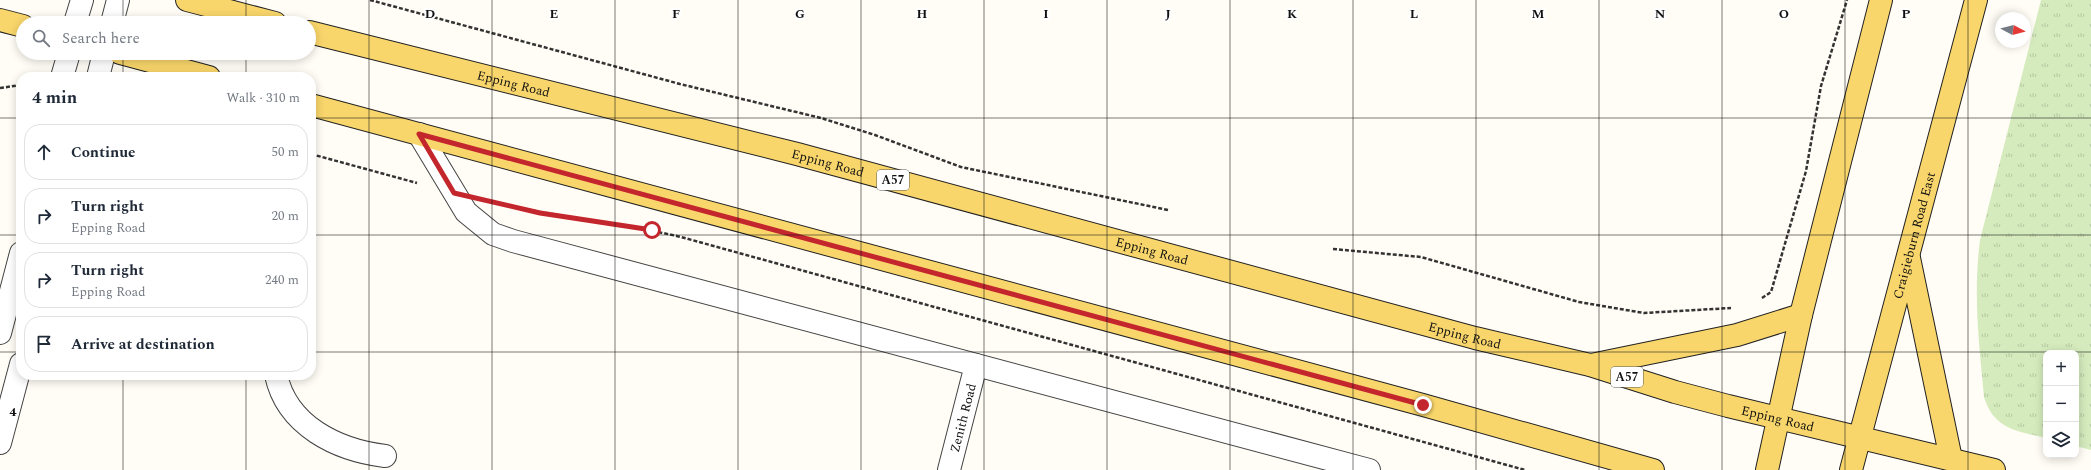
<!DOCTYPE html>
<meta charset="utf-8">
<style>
body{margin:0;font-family:Spectral,serif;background:#f2f2f3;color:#1f2937}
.controls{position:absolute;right:12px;bottom:12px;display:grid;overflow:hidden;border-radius:8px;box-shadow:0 2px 10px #0003}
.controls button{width:36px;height:36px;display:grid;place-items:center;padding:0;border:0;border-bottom:1px solid #e0e1e3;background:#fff;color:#1f2937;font:20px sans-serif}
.compass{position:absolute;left:1995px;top:12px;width:36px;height:36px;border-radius:50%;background:#fff;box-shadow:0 2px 10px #0003;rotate:97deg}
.stop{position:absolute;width:12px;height:12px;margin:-9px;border:3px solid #c4262e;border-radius:50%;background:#fff}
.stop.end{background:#c4262e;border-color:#fff;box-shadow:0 1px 4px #0008}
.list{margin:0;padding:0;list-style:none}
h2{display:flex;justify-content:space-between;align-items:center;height:52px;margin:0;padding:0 16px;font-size:17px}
h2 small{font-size:13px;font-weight:400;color:#747a83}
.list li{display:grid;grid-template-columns:26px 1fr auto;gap:12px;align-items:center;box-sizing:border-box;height:56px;margin:0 8px 8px;padding:0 8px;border:1px solid #e0e1e3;border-radius:16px}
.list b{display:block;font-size:15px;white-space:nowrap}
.list p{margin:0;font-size:13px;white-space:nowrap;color:#747a83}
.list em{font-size:13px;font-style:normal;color:#747a83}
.icon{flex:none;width:22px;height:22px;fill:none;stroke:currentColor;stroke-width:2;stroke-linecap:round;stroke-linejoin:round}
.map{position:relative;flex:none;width:2091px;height:470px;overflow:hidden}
.search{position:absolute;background:#fff;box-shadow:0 2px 10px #0003;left:16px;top:16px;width:300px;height:44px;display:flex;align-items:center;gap:10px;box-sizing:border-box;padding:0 14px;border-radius:22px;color:#747a83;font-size:15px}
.panel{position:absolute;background:#fff;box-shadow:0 2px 10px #0003;left:16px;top:72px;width:300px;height:308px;border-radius:16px}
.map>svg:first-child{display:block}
</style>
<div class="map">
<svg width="2091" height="470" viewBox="0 0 2091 470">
<defs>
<pattern id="grass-tufts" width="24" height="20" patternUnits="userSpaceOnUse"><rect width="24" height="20" fill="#d5ebbd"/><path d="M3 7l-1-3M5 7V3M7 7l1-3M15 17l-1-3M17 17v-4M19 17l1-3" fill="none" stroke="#b6c8a1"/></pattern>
</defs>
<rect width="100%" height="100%" fill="#fffdf5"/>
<path fill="url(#grass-tufts)" d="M2041,0H2091V450L2076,446V353H2046V438C2018,431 1994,430 1984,397C1979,343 1973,295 1980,240Z"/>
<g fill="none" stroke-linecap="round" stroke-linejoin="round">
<defs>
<g id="minor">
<path d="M75,23L82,0"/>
<path d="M112,23L118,0"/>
<path d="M62,77L69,53"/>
<path d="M98,77L104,53"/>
<path d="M419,134L466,212L493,234L513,241L1369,470"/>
<path d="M0,333L21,253"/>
<path d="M276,375C287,426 337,450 385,456"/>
<path d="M0,443L21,364"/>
<path id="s1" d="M949,470L976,365"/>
</g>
<g id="major">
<path d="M187,0L275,23"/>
<path d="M0,20L23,26"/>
<path id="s2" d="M309,32L797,154L1475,338L1590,365L1675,392L1728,406L1994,470"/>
<path d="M120,53L209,77"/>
<path d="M311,105L1423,405L1653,470"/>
<path d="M1909,258L1951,459"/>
<path d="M1591,365L1737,335L1801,315"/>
<path d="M1767,470L1801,315L1881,0"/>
<path id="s3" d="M1851,470L1976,0"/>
</g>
</defs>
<use href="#minor" stroke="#444" stroke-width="24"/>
<use href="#major" stroke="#222" stroke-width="24"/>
<path stroke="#333" stroke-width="2.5" stroke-dasharray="4 2" stroke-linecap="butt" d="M370,0L680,84L821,118L875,135L961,167L1168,210
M0,88L21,85
M311,154L417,183
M499,203C559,218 621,223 681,237L1525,470
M1333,249L1421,257L1579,302L1644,313L1731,308
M1762,298L1771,292L1806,171L1821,86L1847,0"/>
<use href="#minor" stroke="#fff" stroke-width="22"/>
<use href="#major" stroke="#f9d66b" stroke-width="22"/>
</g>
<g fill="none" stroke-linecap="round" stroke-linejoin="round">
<path stroke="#c4262e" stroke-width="5" d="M652,230L540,213L454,193L419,134L1423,405"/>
</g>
<path fill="none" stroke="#111" stroke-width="1" stroke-opacity="0.55" d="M123,0V23M246,0V23M369,0V470M492,0V470M615,0V470M738,0V470M861,0V470M984,0V470M1107,0V470M1230,0V470M1353,0V470M1476,0V470M1599,0V470M1722,0V470M1845,0V470M1968,0V470M123,53V77M246,53V77M0,118H21M311,118H2091M0,235H21M311,235H2091M0,352H21M311,352H2091M123,375V470M246,375V470"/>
<g text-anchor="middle" stroke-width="4" stroke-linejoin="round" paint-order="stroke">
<g fill="#fff" stroke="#585858" stroke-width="1">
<rect x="877" y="170" width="32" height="20" rx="3"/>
<rect x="1611" y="367" width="32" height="20" rx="3"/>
</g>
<g font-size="12" font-weight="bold" fill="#111">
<text x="893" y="184">A57</text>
<text x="1627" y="381">A57</text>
</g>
<g font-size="13" fill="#111" stroke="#fff">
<text dy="5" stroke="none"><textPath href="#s2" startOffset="211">Epping Road</textPath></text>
<text dy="5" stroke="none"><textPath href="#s2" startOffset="535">Epping Road</textPath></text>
<text dy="5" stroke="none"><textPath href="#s3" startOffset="243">Craigieburn Road East</textPath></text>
<text dy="5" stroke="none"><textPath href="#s2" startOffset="871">Epping Road</textPath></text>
<text dy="5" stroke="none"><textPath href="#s2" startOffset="1195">Epping Road</textPath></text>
<text dy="5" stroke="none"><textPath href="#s1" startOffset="54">Zenith Road</textPath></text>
<text dy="5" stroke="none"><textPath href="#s2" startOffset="1519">Epping Road</textPath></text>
</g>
</g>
<g font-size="13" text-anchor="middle" font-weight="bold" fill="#111" stroke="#fff" stroke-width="4" stroke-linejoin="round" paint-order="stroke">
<text x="430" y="18">D</text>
<text x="554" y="18">E</text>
<text x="676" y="18">F</text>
<text x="800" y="18">G</text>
<text x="922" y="18">H</text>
<text x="1046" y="18">I</text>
<text x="1168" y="18">J</text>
<text x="1292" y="18">K</text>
<text x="1414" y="18">L</text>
<text x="1538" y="18">M</text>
<text x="1660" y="18">N</text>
<text x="1784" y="18">O</text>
<text x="1906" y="18">P</text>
<text x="13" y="416">4</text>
</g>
</svg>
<div class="controls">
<button>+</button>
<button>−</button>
<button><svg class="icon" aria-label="layers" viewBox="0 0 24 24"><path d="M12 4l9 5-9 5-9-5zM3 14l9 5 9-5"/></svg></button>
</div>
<svg class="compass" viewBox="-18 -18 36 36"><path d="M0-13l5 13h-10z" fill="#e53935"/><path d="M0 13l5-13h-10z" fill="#747a83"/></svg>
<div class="stop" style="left:652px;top:230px"></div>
<div class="stop end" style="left:1423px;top:405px"></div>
<div class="search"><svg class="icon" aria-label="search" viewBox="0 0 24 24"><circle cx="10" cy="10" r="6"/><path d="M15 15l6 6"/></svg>Search here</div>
<section class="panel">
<h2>4 min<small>Walk · 310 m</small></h2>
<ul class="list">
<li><svg class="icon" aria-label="ahead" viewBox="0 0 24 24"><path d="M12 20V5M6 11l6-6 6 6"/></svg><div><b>Continue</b></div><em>50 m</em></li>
<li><svg class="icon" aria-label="right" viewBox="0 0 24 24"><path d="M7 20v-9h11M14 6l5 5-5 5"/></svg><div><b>Turn right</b><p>Epping Road</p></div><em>20 m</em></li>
<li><svg class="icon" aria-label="right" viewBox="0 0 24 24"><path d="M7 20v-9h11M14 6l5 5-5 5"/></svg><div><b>Turn right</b><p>Epping Road</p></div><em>240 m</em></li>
<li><svg class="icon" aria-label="arrive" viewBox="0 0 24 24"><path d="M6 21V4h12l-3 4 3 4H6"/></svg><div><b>Arrive at destination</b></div></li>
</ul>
</section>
</div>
